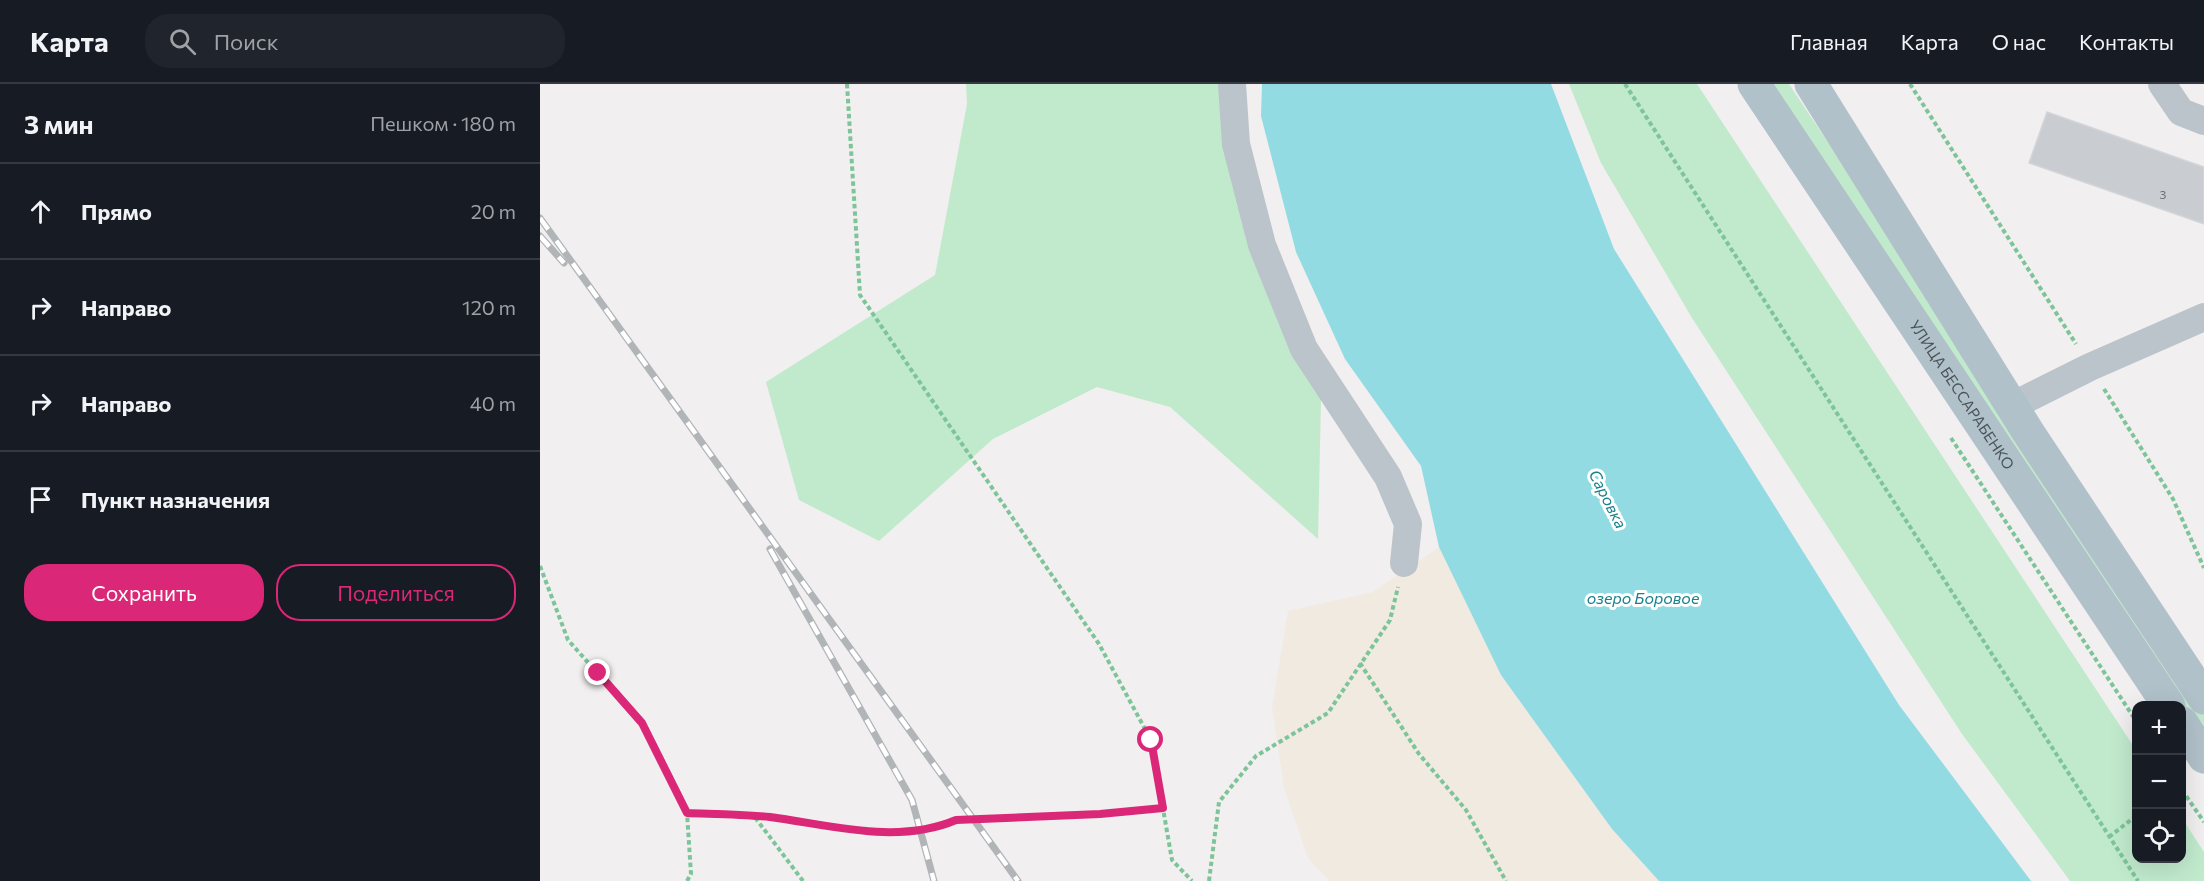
<!DOCTYPE html>
<html lang="ru">
<meta charset="utf-8">
<style>
body{margin:0;font-family:Commissioner,sans-serif;background:#20242c;color:#f1f3f6}
.controls{position:absolute;right:18px;bottom:18px;display:grid;overflow:hidden;border-radius:12px;box-shadow:0 6px 24px #0002}
.controls button{width:54px;height:54px;display:grid;place-items:center;padding:0;border:0;border-bottom:2px solid #363941;background:#171b24;color:#f1f3f6;font:30px sans-serif}
.stop{position:absolute;width:18px;height:18px;margin:-14px;border:4px solid #db2777;border-radius:50%;background:#fff}
.stop.end{background:#db2777;border-color:#fff;box-shadow:0 2px 6px #0008}
.list{margin:0;padding:0;list-style:none}
h2{display:flex;justify-content:space-between;align-items:center;height:78px;margin:0;padding:0 24px;font-size:26px}
h2 small{font-size:20px;font-weight:400;color:#9ea1a6}
.list li{display:grid;grid-template-columns:39px 1fr auto;gap:18px;align-items:center;box-sizing:border-box;height:96px;padding:0 24px;border-top:2px solid #363941}
.list b{display:block;font-size:22px;white-space:nowrap}
.list em{font-size:20px;font-style:normal;color:#9ea1a6}
.actions{display:flex;gap:12px;padding:18px 24px}
.actions a{flex:1;padding:14px 0;border:2px solid #db2777;border-radius:24px;text-align:center;font-size:21px;color:#db2777}
.actions .main{background:#db2777;color:#fff}
.icon{flex:none;width:33px;height:33px;fill:none;stroke:currentColor;stroke-width:2;stroke-linecap:round;stroke-linejoin:round}
.map{position:relative;flex:none;width:1664px;height:797px;overflow:hidden}
header{display:flex;align-items:center;gap:36px;box-sizing:border-box;height:84px;padding:0 30px;background:#171b24;border-bottom:2px solid #363941}
header strong{font-size:28px}
nav{display:flex;gap:33px;margin-inline-start:auto;font-size:21px}
.search{width:420px;height:54px;background:#20242c;display:flex;align-items:center;gap:15px;box-sizing:border-box;padding:0 21px;border-radius:24px;color:#9ea1a6;font-size:22px}
main{display:flex}
aside{flex:1;background:#171b24}
.map>svg:first-child{display:block}
</style>
<header>
<strong>Карта</strong>
<div class="search"><svg class="icon" aria-label="search" viewBox="0 0 24 24"><circle cx="10" cy="10" r="6"/><path d="M15 15l6 6"/></svg>Поиск</div>
<nav><a>Главная</a><a>Карта</a><a>О нас</a><a>Контакты</a></nav>
</header>
<main>
<aside>
<h2>3 мин<small>Пешком · 180 m</small></h2>
<ul class="list">
<li><svg class="icon" aria-label="ahead" viewBox="0 0 24 24"><path d="M12 20V5M6 11l6-6 6 6"/></svg><div><b>Прямо</b></div><em>20 m</em></li>
<li><svg class="icon" aria-label="right" viewBox="0 0 24 24"><path d="M7 20v-9h11M14 6l5 5-5 5"/></svg><div><b>Направо</b></div><em>120 m</em></li>
<li><svg class="icon" aria-label="right" viewBox="0 0 24 24"><path d="M7 20v-9h11M14 6l5 5-5 5"/></svg><div><b>Направо</b></div><em>40 m</em></li>
<li><svg class="icon" aria-label="arrive" viewBox="0 0 24 24"><path d="M6 21V4h12l-3 4 3 4H6"/></svg><div><b>Пункт назначения</b></div></li>
</ul>
<div class="actions"><a class="main">Сохранить</a><a>Поделиться</a></div>
</aside>
<div class="map">
<svg width="1664" height="797" viewBox="0 0 1664 797">
<rect width="100%" height="100%" fill="#f1efef"/>
<path fill="#c1eacd" d="M426,0H682L781,315L778,455L630,323L557,303L453,355L339,457L259,416L226,298L395,191L427,20Z
M1029,0H1157L1596,666V774H1642V734L1664,768V797H1530L1422,650L1152,234L1061,79Z
M1232,0H1249L1664,622V650L1630,604Z"/>
<path fill="#f1eae1" d="M899,463L961,591L1072,745L1119,797H790L768,774L744,704L732,623L748,527L833,508Z"/>
<path fill="#93dbe2" d="M722,0H1011L1074,165L1359,621L1491,797H1119L1072,745L961,591L899,463L881,382L805,275L756,168L721,32Z"/>
<path fill="#c9ccd1" stroke="#d3d6d9" stroke-width="1.5" d="M1507,28L1664,83V140L1489,79Z"/>
<g fill="none" stroke-linecap="round" stroke-linejoin="round">
<path stroke="#7dc499" stroke-width="4" stroke-dasharray="4.5 3" stroke-linecap="butt" d="M307,0L320,211L559,560L611,656L632,776L652,797
M1085,0L1598,797
M1370,0L1536,260
M1564,305L1633,415L1664,484
M1411,354L1596,637
M0,482L28,556L102,639L147,729L214,732L263,797
M820,579L879,670L926,726L966,797
M1642,706L1664,738
M214,732C279,739 353,763 416,736L560,730L623,724
M1569,753L1596,732
M147,797L151,790L147,729
M669,797L679,718L716,672L788,629L850,536L858,503"/>
<path stroke="#bbc4ca" stroke-width="28" d="M692,0L696,60L722,161L764,265L848,393L868,440L864,479
M1622,0L1641,28L1664,37
M1472,322L1550,283L1664,233"/>
<g stroke="#b1c1ca" stroke-width="33">
<path id="s1" d="M1214,0L1629,622"/>
<path d="M1271,0L1488,348L1664,614"/>
<path d="M1642,639L1664,673"/>
</g>
<defs>
<path id="rail" d="M0,134L478,797
M0,152L24,179
M230,465L372,716L394,797"/>
</defs>
<use href="#rail" stroke="#b1b5b8" stroke-width="7"/>
<use href="#rail" stroke="#fff" stroke-width="4.5" stroke-dasharray="14" stroke-linecap="butt"/>
</g>
<g fill="none" stroke-linecap="round" stroke-linejoin="round">
<path stroke="#db2777" stroke-width="8" d="M58,589L102,639L147,729C174,730 202,730 230,733C291,741 357,761 416,736L560,730L623,724L611,656"/>
</g>
<g text-anchor="middle" stroke-width="6" stroke-linejoin="round" paint-order="stroke">
<g font-size="12" fill="#697278">
<text x="1623" y="115">3</text>
</g>
<g font-size="15" fill="#49545a" stroke="#fff">
<text dy="5" stroke="none"><textPath href="#s1" startOffset="374">УЛИЦА БЕССАРАБЕНКО</textPath></text>
</g>
<g font-size="16" font-style="italic" fill="#1a828c" stroke="#fff">
<text transform="translate(1068 415) rotate(63)" y="6">Саровка</text>
<text x="1103" y="520">озеро Боровое</text>
</g>
</g>
</svg>
<div class="controls">
<button>+</button>
<button>−</button>
<button><svg class="icon" aria-label="locate" viewBox="0 0 24 24"><circle cx="12" cy="12" r="6"/><path d="M12 2v4M12 18v4M2 12h4M18 12h4"/></svg></button>
</div>
<div class="stop" style="left:611px;top:656px"></div>
<div class="stop end" style="left:58px;top:589px"></div>
</div>
</main>
